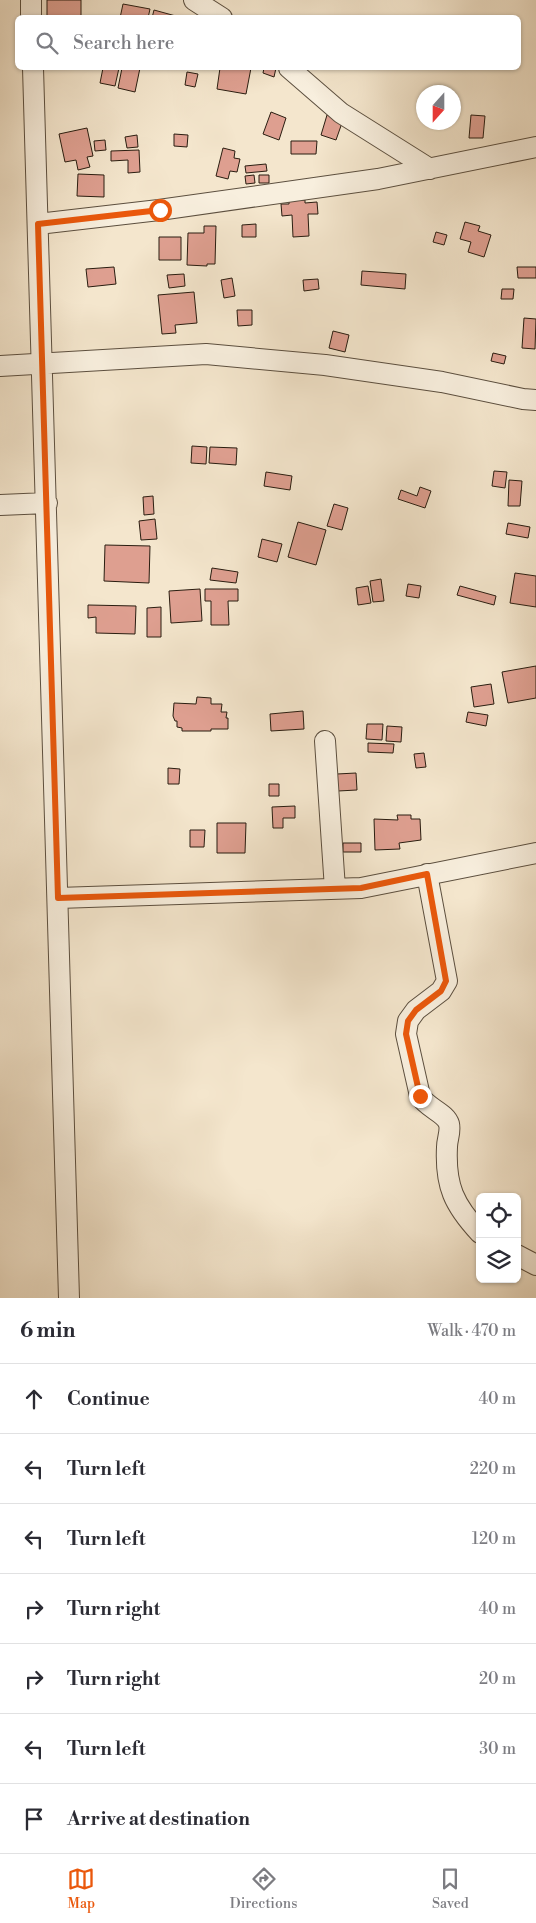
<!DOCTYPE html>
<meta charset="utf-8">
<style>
body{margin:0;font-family:"Libre Bodoni",serif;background:#f7f7f7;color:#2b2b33}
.controls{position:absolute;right:15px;bottom:15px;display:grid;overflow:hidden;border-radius:8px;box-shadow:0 1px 4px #0004}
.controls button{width:45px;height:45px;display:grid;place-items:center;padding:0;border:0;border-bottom:1px solid #e1e1e2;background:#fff;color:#2b2b33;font:25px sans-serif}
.compass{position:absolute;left:416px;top:85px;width:45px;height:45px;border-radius:50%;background:#fff;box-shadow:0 1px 4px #0004;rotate:201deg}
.stop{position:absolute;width:15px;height:15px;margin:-11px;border:4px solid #ea580c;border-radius:50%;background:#fff}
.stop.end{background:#ea580c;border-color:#fff;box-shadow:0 1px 5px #0008}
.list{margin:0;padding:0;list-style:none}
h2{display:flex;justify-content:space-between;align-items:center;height:65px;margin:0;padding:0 20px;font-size:21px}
h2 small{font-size:16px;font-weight:400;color:#7c7c81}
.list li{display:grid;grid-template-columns:32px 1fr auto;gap:15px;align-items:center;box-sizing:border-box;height:70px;padding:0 20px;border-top:1px solid #e1e1e2}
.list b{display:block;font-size:19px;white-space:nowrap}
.list em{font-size:16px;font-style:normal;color:#7c7c81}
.icon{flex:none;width:28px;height:28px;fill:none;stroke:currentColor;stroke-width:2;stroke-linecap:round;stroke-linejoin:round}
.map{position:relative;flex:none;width:536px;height:1298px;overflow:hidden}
.search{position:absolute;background:#fff;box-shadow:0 1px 4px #0004;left:15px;right:15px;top:15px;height:55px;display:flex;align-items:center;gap:12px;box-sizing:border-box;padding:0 18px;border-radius:8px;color:#7c7c81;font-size:19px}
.sheet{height:555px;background:#fff}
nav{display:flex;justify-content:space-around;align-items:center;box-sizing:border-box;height:70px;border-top:1px solid #e1e1e2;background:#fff;font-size:14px;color:#7c7c81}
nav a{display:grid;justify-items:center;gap:2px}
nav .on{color:#ea580c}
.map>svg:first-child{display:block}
</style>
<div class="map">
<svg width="536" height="1298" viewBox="0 0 536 1298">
<rect width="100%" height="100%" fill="#f4e6cd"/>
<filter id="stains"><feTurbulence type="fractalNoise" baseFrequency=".004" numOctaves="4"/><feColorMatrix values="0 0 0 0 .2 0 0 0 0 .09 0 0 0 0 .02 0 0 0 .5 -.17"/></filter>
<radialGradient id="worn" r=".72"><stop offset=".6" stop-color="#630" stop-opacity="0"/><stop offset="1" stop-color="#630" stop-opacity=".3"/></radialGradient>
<path fill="#de9f90" stroke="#291d10" d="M47,0H81V18H47Z
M123,4L150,9L148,18H120Z
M154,10L183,18H152Z
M103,68H119L115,86L100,83Z
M122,68H140L135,92L118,88Z
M220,68H251L246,94L217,89Z
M264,68H276L274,77L263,73Z
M187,72L198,74L195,87L185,85Z
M271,112L286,118L279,140L263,134Z
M327,115L343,120L336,140L321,135Z
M471,115L485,116L483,138H469Z
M87,128L93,156L87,157L90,167L78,170L76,160L65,162L59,134Z
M174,134L188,135L187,147L174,146Z
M137,135L138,147L127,148L125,137Z
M105,140L106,150L95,151L94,141Z
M291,141H317L316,154H291Z
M223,148L235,151L234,158L240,159L237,172L230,171L228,179L216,176Z
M139,150L140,172L128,173V160L111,161V151Z
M266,164L267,171L246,173L245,166Z
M78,174L104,175V197L77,196Z
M254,175L255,183L246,184L245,176Z
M259,175H269V183H259Z
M305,200V203L317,202L318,214H308L309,236L293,237L292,215L282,216L281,204H289V201Z
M465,222L480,226L478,231L491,235L484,257L468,252L471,242L460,239Z
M256,224V237H242V225Z
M204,226H216L215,264H207V266L187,265L188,233H204Z
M436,232L447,235L444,245L433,242Z
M159,237H181V260H159Z
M114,267L116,284L88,287L86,269Z
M517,267H536V278H518Z
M362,271L406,274L405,289L361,285Z
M184,274L185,286L169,288L167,275Z
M232,278L235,296L224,298L221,280Z
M318,279L319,289L304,291L303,280Z
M502,289H514L513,299H501Z
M194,292L197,323L175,325L176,333L162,334L158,295Z
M237,310H252V325L238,326Z
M524,318L536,319L535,349L522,348Z
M333,331L349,335L345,352L329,348Z
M493,353L506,356L504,364L491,361Z
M192,446L207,447L206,464L191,463Z
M210,447L237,448L236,465L209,463Z
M494,471L507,472L505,488L492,486Z
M266,472L292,476L290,490L264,486Z
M509,480L522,481L520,506H508Z
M420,487L431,491L425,508L398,499L401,490L417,496Z
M153,496L154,514L144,515L143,497Z
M334,504L348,508L342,530L327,526Z
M155,519L157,539L141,540L139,521Z
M298,522L326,530L316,565L288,557Z
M508,523L530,527L528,538L506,534Z
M262,539L282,544L277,562L258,557Z
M105,545L150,546L149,583L104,581Z
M212,568L238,572L236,583L210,580Z
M515,573L536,576V607L510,603Z
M381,579L384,601L373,602L370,581Z
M408,584L421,586L419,598L406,596Z
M368,586L371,603L358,605L356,588Z
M460,586L496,596L494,605L457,595Z
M200,589L202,621L171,623L169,591Z
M205,589H238V601H228L229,625H211V601H205Z
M88,605L136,606L135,634L96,633V617L88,618Z
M161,607V637H147V608Z
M536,666V698L508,703L502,672Z
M491,684L494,704L474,707L471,687Z
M197,697L211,698V704H222L221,712H227L226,718H228V729H211V731H182V728L177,727V721H175L173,716L174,703L196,704Z
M303,711L304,729L271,731L270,714Z
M468,712L488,715L486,726L466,722Z
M367,724H383L382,740L366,739Z
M387,726L402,727L401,742L386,741Z
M368,743L394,744L393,753L368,752Z
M424,753L426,767L416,768L414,754Z
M168,768L180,769L179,784H168Z
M356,773L357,790L338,791L337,774Z
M269,784H279V796H269Z
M295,806V818H283V828H273L272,807Z
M397,815H411V819H420L421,840L399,843L400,849L375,850L374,819L398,820Z
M217,823H246L245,853H217Z
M190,830H205L204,847H190Z
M343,843H361V852H343Z"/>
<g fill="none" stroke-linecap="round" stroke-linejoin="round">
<defs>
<path id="minor" d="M31,0V18
M194,0L222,18
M33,68L69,1298
M289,68L341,113L430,169
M38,224L159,210L378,179L536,147
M0,366L206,354L325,365L442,382L523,399L536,400
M0,505L47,503
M325,741L335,889
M427,874L447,981L441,991L416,1010L408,1021L406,1034L420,1096C427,1108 446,1113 449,1124C451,1132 447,1139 447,1147C445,1186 454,1205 480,1233
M58,898L361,888L536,853
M517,1255L536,1265"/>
</defs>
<use href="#minor" stroke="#5c4f3f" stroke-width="22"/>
<use href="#minor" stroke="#f8efde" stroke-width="20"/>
</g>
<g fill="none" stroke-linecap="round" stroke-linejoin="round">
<path stroke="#ea580c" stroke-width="6" d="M160,210L38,224L58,898L361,888L427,874L446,981L441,991L416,1010L408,1021L406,1034L420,1096"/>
</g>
<rect width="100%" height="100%" filter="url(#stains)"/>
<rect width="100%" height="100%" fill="url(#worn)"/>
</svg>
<div class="controls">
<button><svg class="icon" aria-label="locate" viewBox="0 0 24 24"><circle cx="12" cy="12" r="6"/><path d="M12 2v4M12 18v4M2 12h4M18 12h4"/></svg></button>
<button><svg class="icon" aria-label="layers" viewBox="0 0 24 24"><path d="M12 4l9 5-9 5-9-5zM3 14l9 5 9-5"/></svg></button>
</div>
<svg class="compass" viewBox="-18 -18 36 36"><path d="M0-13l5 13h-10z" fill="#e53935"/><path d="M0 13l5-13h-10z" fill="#7c7c81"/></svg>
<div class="stop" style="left:160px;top:210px"></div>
<div class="stop end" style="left:420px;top:1096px"></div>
<div class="search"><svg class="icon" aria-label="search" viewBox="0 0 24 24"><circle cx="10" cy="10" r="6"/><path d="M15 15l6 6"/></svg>Search here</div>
</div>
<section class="sheet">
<h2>6 min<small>Walk · 470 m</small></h2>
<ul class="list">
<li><svg class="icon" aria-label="ahead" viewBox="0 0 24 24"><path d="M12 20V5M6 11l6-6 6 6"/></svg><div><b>Continue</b></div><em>40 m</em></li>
<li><svg class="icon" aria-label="left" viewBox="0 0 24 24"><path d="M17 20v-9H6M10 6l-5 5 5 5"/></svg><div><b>Turn left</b></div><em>220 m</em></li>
<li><svg class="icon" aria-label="left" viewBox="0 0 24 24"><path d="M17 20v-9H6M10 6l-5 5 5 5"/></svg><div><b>Turn left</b></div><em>120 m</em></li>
<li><svg class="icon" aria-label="right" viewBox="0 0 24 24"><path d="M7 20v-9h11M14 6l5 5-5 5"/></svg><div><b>Turn right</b></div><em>40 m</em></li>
<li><svg class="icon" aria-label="right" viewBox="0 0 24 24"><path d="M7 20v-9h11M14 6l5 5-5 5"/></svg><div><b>Turn right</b></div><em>20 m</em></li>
<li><svg class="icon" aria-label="left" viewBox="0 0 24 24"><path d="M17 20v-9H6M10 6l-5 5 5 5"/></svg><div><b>Turn left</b></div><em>30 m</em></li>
<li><svg class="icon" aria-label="arrive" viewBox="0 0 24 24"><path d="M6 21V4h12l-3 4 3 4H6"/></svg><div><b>Arrive at destination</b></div></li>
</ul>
</section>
<nav>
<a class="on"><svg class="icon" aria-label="map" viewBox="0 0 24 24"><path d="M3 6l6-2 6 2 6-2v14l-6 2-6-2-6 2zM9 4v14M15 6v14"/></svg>Map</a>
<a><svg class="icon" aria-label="directions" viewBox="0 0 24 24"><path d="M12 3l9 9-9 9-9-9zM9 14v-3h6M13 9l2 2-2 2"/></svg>Directions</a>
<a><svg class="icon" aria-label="saved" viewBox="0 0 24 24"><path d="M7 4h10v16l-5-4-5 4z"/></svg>Saved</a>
</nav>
